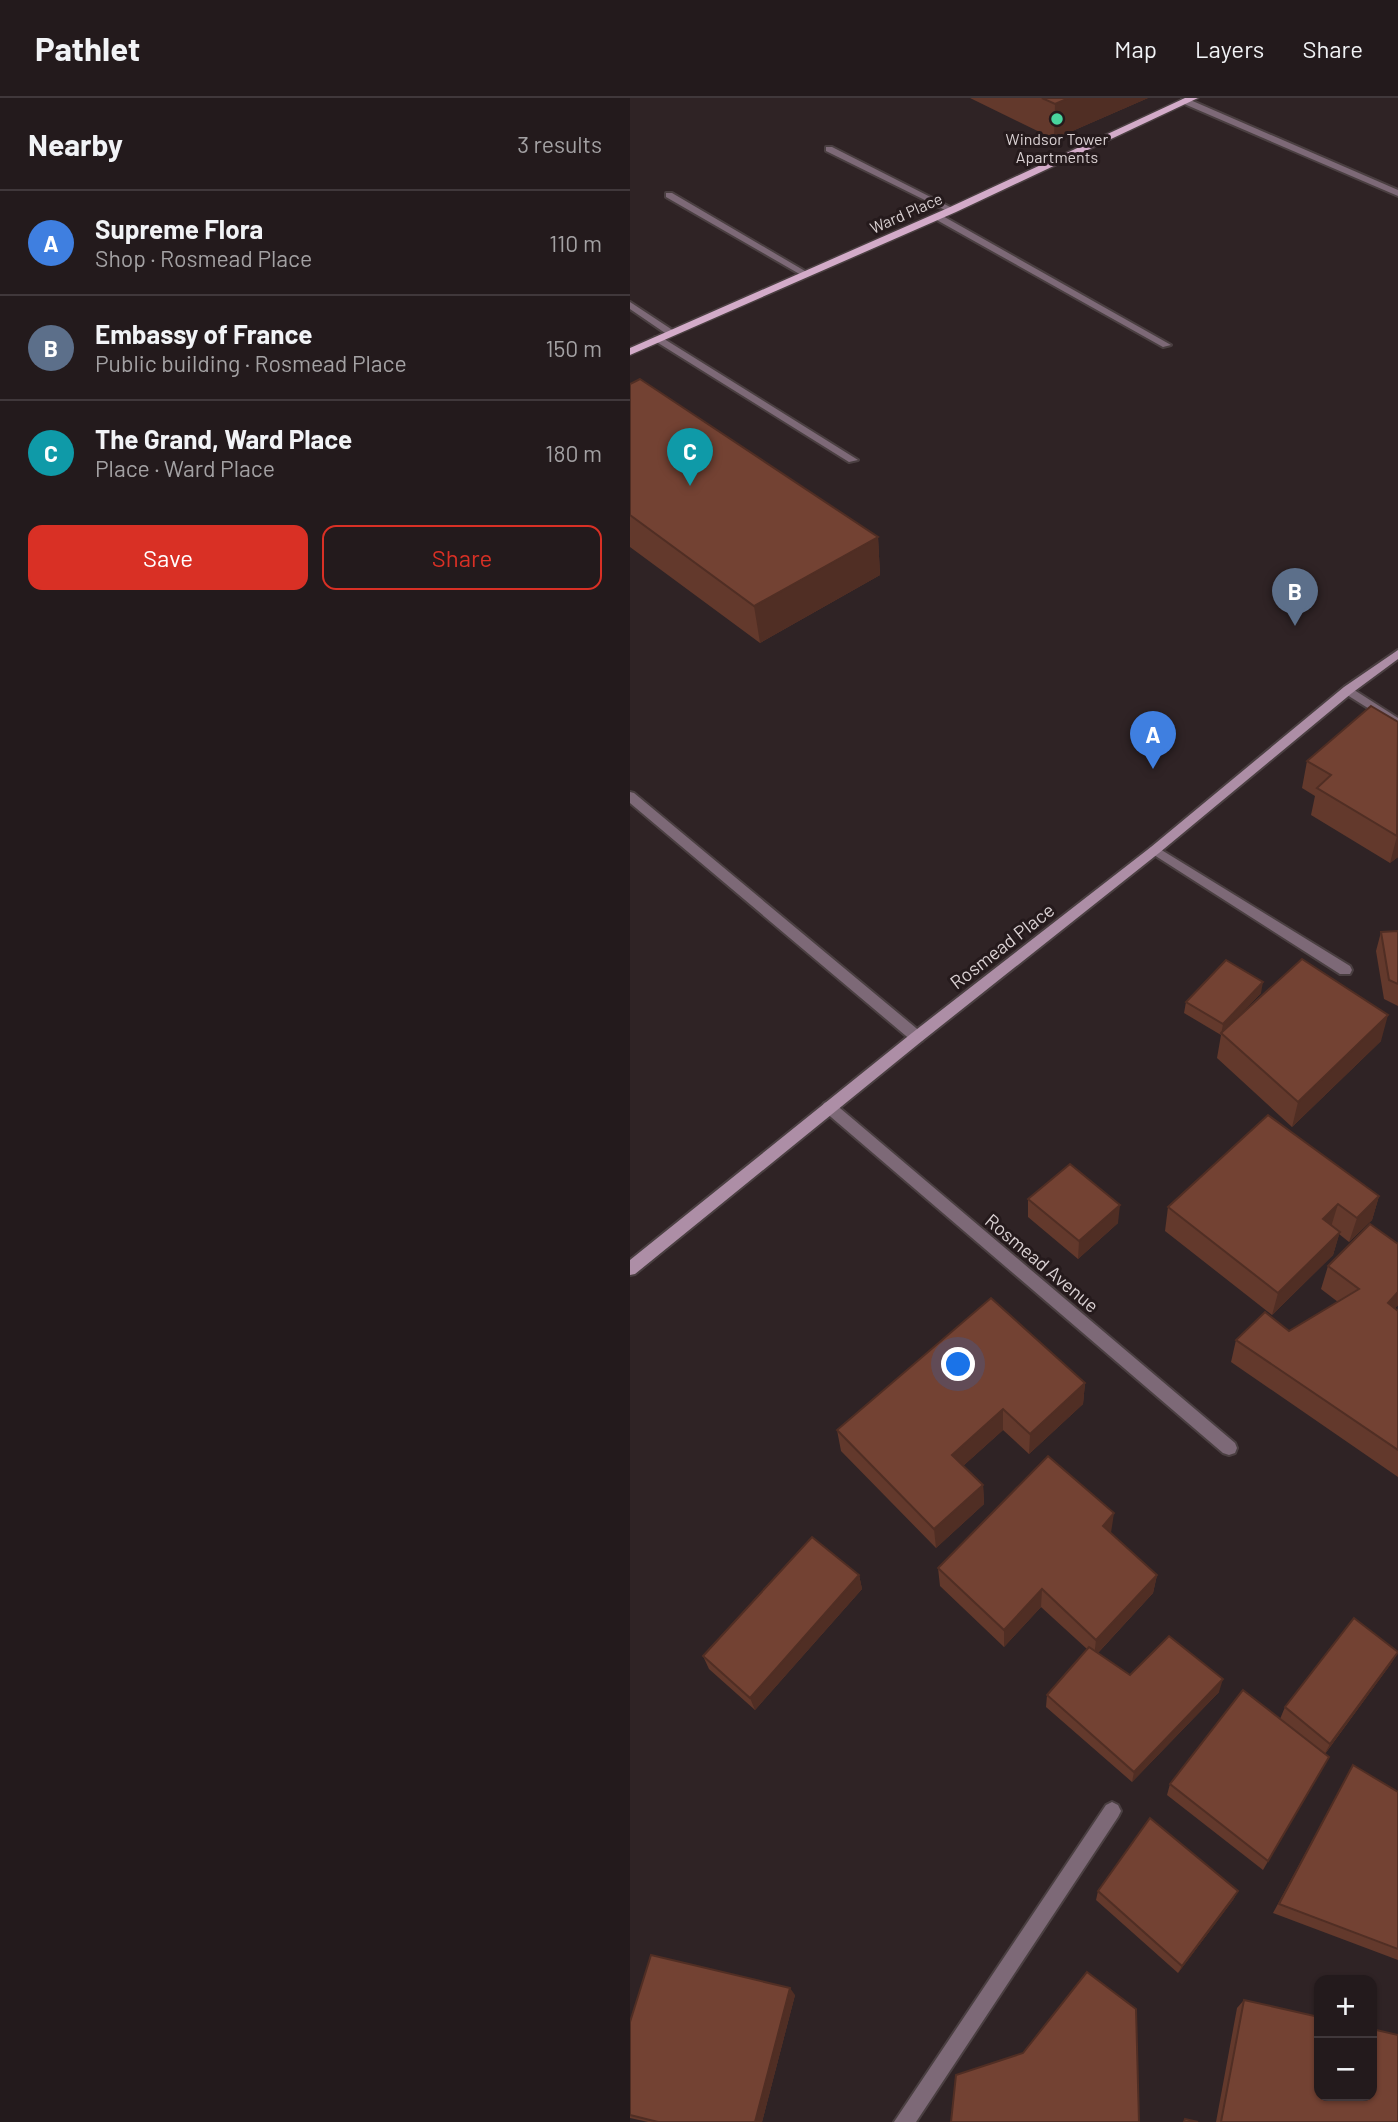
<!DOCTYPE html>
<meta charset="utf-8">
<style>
body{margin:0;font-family:Barlow,sans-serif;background:#2f2729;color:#f1f3f6}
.controls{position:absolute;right:21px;bottom:21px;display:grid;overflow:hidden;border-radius:14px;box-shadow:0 2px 5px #0004}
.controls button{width:63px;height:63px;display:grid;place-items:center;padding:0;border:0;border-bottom:2px solid #40383b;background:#231a1c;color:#f1f3f6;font:35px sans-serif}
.you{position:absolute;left:329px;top:1267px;width:24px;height:24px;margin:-18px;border:5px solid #fff;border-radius:50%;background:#1a73e8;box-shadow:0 0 0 10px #1a73e833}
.badge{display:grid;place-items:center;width:46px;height:46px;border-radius:50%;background:#d93025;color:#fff;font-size:23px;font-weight:700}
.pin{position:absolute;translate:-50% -58px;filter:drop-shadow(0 2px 4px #0008)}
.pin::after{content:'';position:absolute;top:37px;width:24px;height:21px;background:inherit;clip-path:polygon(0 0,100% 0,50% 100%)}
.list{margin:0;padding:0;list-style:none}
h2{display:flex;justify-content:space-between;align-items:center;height:91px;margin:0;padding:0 28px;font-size:30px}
h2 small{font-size:23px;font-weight:400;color:#a3a1a3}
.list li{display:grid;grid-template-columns:46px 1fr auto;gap:21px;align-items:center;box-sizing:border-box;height:105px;padding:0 28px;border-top:2px solid #40383b}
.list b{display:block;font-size:26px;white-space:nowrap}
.list p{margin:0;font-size:23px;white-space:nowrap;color:#a3a1a3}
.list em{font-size:23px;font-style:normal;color:#a3a1a3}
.actions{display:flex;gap:14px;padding:21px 28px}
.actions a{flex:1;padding:16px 0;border:2px solid #d93025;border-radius:14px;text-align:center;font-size:24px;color:#d93025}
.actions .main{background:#d93025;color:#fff}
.map{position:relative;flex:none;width:768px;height:2024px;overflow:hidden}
header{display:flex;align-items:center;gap:42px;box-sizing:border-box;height:98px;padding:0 35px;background:#231a1c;border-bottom:2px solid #40383b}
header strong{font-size:33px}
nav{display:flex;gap:38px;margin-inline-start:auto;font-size:24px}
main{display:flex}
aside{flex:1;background:#231a1c}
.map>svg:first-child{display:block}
</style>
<header>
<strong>Pathlet</strong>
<nav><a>Map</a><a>Layers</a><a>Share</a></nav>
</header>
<main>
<aside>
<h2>Nearby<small>3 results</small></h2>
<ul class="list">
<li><span class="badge" style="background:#3f7fe0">A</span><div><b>Supreme Flora</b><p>Shop · Rosmead Place</p></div><em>110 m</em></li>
<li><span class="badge" style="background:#5c6f8a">B</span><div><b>Embassy of France</b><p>Public building · Rosmead Place</p></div><em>150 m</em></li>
<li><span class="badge" style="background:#0f9aa8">C</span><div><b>The Grand, Ward Place</b><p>Place · Ward Place</p></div><em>180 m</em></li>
</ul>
<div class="actions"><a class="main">Save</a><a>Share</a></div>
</aside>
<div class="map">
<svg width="768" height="2024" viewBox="0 0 768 2024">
<rect width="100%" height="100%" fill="#2f2325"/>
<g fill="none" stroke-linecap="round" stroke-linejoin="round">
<defs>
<path id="lane" d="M552,1H558L768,92V98L552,5Z"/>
<path id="street" d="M196,49H202L326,112L319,114L196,53Z
M36,95H42L180,176L173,178L36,99Z
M305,117H311L541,247L533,249L305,121Z
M0,204L44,233V237H38L0,211Z
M25,239H31L228,362L219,364L25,243Z
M718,588L768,620V629L714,595L712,592Z
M0,694L4,695L292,935L294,939L292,943H282L0,705Z
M525,748L720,868L722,872L720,876H710L521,755L519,752L521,749Z
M199,1003L204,1005L605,1345L607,1350L605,1355L599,1357L593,1355L194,1013L192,1009L194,1005Z
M482,1704L488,1707L491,1713L488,1719L286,2024H264L476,1707Z"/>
<path id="secondary" d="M768,552V561L722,595L529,755L292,943L5,1176L0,1177V1162L282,935L521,749L714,589Z"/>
<path id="primary" d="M555,0H568L326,114L0,257V250L318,110Z"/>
</defs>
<use href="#lane" stroke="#4a3f41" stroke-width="4"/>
<use href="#street" stroke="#4a3f41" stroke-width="4"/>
<use href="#secondary" stroke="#4a3f41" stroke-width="4"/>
<use href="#primary" stroke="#4a3f41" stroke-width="3"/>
<use href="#lane" fill="#7d6977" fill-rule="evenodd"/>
<use href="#street" fill="#7d6977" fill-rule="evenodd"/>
<use href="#secondary" fill="#ad8ea6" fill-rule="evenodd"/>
<use href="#primary" fill="#d3abc9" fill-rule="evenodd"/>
</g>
<path fill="#63392c" d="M340,0H518L424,41Z
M0,286L248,439L250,477L130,545L0,449Z
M768,624V759L760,765L681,717L685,698L672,690L677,663Z
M768,833V908L754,901L746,853L751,834Z
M631,895L604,923L751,943L662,1029L587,960L591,937L554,915L556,904Z
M749,1098L742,1122L719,1144L709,1136L703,1157L642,1217L535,1133L538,1109Z
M398,1101L488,1125L448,1161L398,1119Z
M768,1146V1207L765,1210L768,1213V1379L601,1264L606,1242L659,1233L708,1204L691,1191L698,1168Z
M455,1285L453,1306L399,1356L373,1332L333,1368L353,1387L354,1406L306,1450L211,1353L207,1332Z
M481,1435L527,1477L523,1495L468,1555L500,1577L589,1594L502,1684L416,1609L417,1597L457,1551L411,1509L374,1549L310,1488L308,1470Z
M229,1477L232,1491L125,1612L79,1571L73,1558Z
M768,1554L760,1567L695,1656L699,1659L633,1772L537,1697L540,1686L650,1621L655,1609Z
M723,1667L768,1694V1862L643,1815Z
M468,1793H608L603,1802L548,1875L466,1802Z
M165,1897L132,2024H18L0,2020V1924Z
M614,1902L768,2024H586L607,1910Z"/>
<path fill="#502e24" d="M439,0H518L424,41L425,6Z
M248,439L250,477L130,545L124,508Z
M767,738H768V759L760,765Z
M633,884L631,895L591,937L593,926Z
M758,917L751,943L662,1029L668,1004Z
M749,1098L742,1122L719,1144L727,1120Z
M708,1106L701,1129L693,1121Z
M490,1107L488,1125L448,1161L449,1143Z
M710,1134L703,1157L642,1217L648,1195Z
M768,1194V1207L749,1227L758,1205Z
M455,1285L453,1306L399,1356L400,1336Z
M373,1311V1332L323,1377L322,1357Z
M353,1387L354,1406L306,1450L304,1431Z
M484,1415L481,1435L470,1447L473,1428Z
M229,1477L232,1491L125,1612L120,1600Z
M527,1477L523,1495L464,1559L466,1542Z
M412,1491L411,1509L374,1549V1532Z
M768,1554L760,1567L694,1657L700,1646Z
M593,1581L589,1594L502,1684L504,1674Z
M608,1793L603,1802L548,1875L552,1868Z
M160,1890L165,1897L132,2024H125Z"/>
<path fill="#734233" stroke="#502e24" stroke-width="2" d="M412,0H439L425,6Z
M10,281L248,439L124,508L0,417V286Z
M741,608L768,624L767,738L687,690L701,677L677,663Z
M768,833V886L759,882L751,834Z
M672,861L758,917L668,1004L591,935Z
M596,862L633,884L593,926L556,904Z
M638,1017L749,1098L727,1120L708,1106L693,1121L710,1134L648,1195L538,1109Z
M440,1066L490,1107L449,1143L398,1101Z
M740,1126L768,1146V1194L758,1205L768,1213V1352L606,1242L635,1214L659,1233L729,1191L698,1168Z
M361,1200L455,1285L400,1336L373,1311L322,1357L353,1387L304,1431L207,1332Z
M418,1358L484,1415L473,1428L527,1477L466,1542L412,1491L374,1532L308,1470Z
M182,1439L229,1477L120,1600L73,1558Z
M724,1520L768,1554L700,1646L655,1609Z
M539,1538L593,1581L504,1674L417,1597L459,1549L500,1577Z
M613,1592L699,1659L638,1763L540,1686Z
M723,1667L768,1694V1851L649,1806Z
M520,1720L608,1793L552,1868L468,1793Z
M21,1857L160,1890L125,2024H28L0,2017V1924Z
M457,1874L506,1911L509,2024H321L326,1977L393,1955Z
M614,1902L689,1919V1998H742V1931L768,1937V2024H591Z
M555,2021L568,2024H554Z"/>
<circle fill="#49d49d" stroke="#251a1c" stroke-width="2.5" cx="427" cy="21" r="7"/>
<g text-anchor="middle" stroke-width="6" stroke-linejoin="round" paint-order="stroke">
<g font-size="16" fill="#d9d0d2" stroke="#251a1c">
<text x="427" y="47">Windsor Tower<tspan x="427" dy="18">Apartments</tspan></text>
</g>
<g font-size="16" fill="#d9d0d2" stroke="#251a1c">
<text transform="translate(276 115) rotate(-24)" y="6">Ward Place</text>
</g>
<g font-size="19" fill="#d9d0d2" stroke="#251a1c">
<text transform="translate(372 848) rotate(-38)" y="7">Rosmead Place</text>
<text transform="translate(412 1165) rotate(40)" y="7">Rosmead Avenue</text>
</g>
</g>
</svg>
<div class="controls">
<button>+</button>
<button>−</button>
</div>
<div class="you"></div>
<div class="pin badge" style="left:523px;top:671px;background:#3f7fe0">A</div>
<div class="pin badge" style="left:665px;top:528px;background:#5c6f8a">B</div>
<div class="pin badge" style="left:60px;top:388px;background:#0f9aa8">C</div>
</div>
</main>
